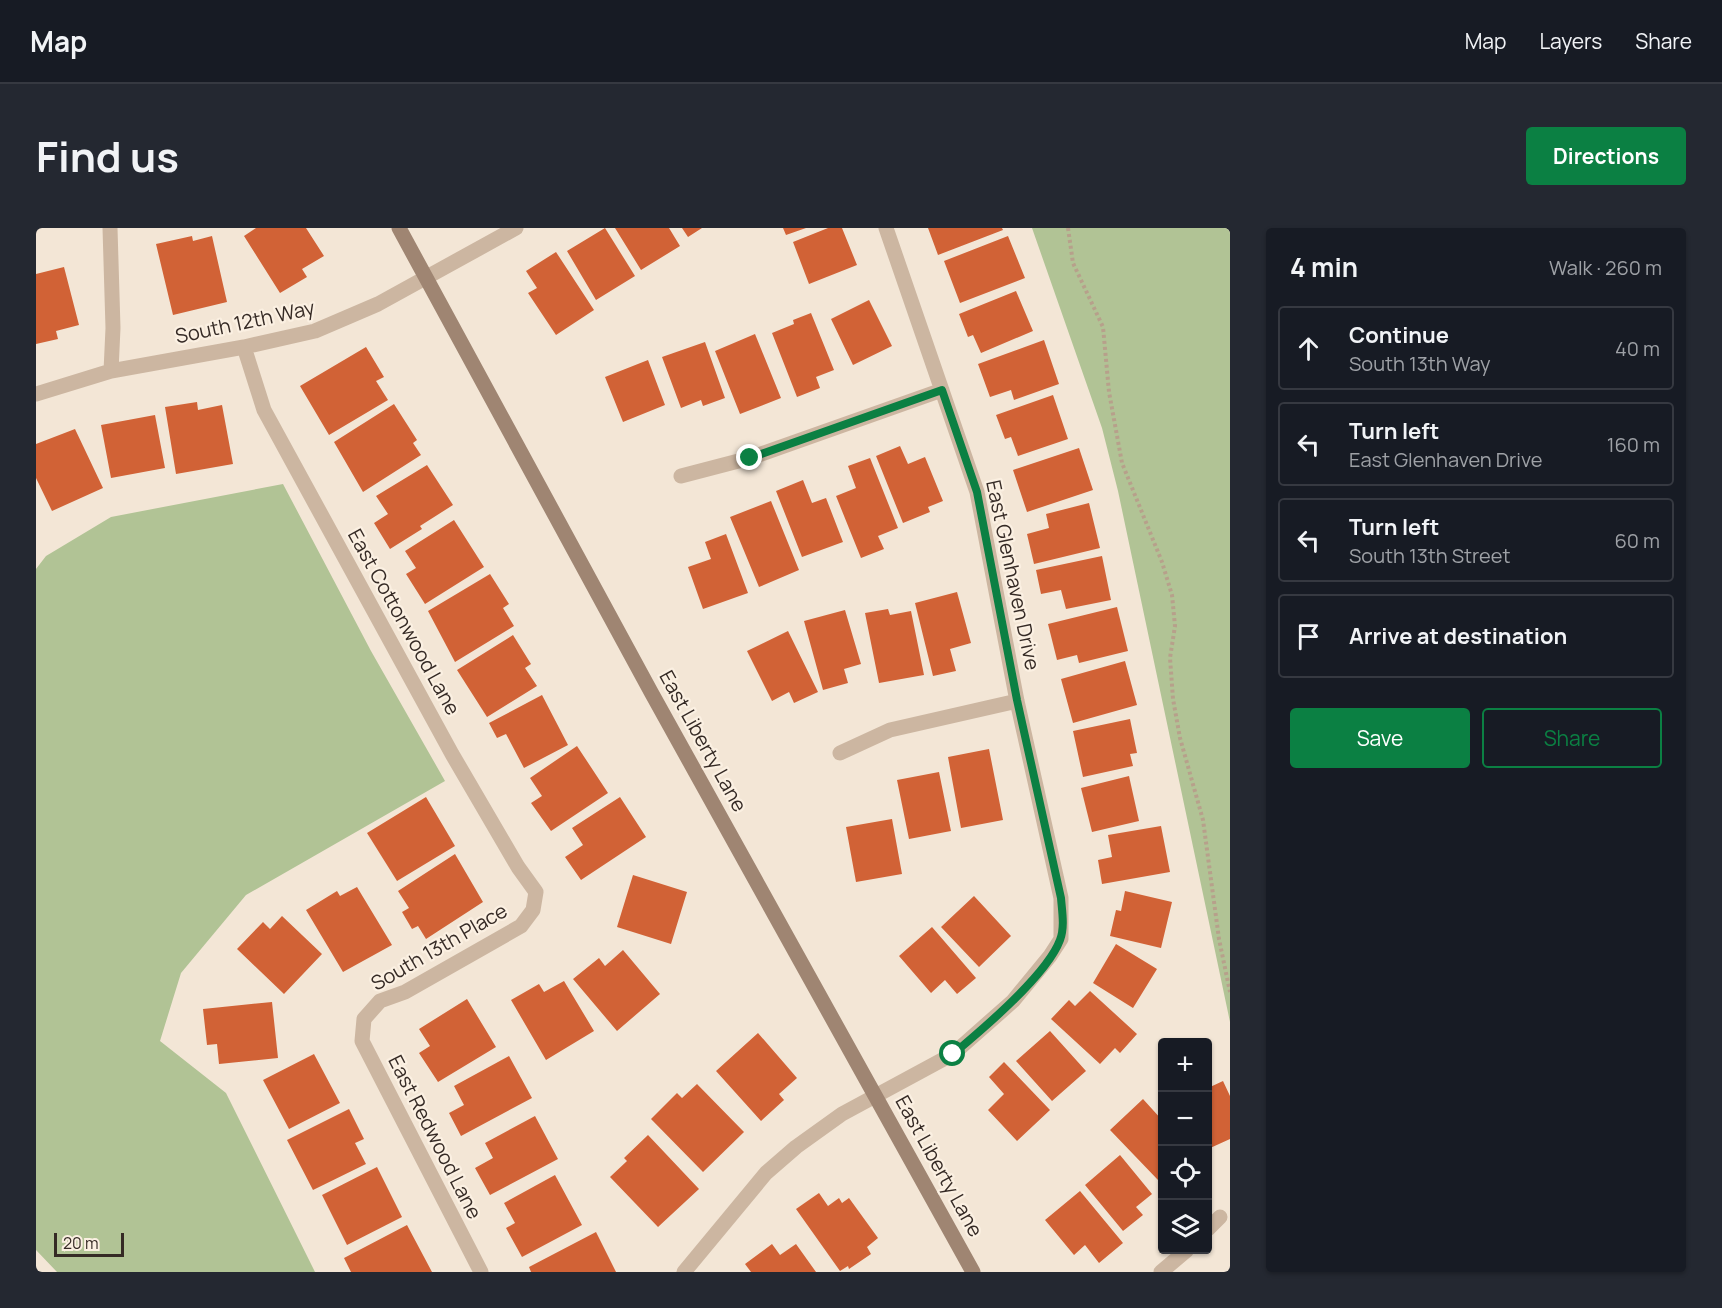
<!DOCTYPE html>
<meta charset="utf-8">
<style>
body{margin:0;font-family:Manrope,sans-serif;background:#242831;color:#f1f3f6}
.controls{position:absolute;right:18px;bottom:18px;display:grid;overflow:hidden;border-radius:6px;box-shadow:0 2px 4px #0004}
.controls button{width:54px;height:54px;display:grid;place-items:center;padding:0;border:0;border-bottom:2px solid #363941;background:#171b24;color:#f1f3f6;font:30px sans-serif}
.scale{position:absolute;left:18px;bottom:15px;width:70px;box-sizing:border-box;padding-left:6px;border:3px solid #352a25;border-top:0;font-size:16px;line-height:21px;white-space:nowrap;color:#352a25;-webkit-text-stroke:4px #fbf0e2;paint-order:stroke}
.stop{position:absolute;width:18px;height:18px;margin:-14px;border:4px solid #0b8043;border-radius:50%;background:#fff}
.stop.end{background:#0b8043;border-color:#fff;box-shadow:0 2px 6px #0008}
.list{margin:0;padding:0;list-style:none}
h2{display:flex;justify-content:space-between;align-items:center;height:78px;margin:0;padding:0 24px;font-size:26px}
h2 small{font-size:20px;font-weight:400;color:#9ea1a6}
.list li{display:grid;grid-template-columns:39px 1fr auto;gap:18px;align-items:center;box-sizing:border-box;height:84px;margin:0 12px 12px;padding:0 12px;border:2px solid #363941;border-radius:6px}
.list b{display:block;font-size:22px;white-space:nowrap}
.list p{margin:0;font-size:20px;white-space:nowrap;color:#9ea1a6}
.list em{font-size:20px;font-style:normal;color:#9ea1a6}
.actions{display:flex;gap:12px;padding:18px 24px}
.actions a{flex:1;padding:14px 0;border:2px solid #0b8043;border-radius:6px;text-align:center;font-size:21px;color:#0b8043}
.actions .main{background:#0b8043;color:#fff}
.icon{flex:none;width:33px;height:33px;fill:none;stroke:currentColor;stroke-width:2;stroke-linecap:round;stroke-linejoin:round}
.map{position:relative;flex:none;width:1194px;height:1044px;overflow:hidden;border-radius:6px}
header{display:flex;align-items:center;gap:36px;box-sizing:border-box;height:84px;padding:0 30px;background:#171b24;border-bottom:2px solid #363941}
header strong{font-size:28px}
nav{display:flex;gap:33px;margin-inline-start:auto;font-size:21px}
.intro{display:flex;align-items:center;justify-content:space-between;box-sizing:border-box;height:144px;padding:0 36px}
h1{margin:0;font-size:42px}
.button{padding:15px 27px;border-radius:6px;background:#0b8043;color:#fff;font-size:21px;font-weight:700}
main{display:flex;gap:36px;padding:0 36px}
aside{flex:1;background:#171b24;border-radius:6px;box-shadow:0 2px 4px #0004}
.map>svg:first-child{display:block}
</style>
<header>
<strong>Map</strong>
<nav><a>Map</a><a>Layers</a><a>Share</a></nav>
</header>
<div class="intro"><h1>Find us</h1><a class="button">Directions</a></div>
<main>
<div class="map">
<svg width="1194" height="1044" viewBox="0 0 1194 1044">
<rect width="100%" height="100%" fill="#f3e6d6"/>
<path fill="#b1c395" d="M996,0H1194V794L1082,263L1066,200Z
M247,256L335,423L409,553L210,667L145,745L124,813L190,865L279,1044H21L0,1022V341L10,328L75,289Z"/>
<path fill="#d16236" d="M220,0H270L288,28L266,41L271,49L244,65L208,8Z
M569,0L599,48L560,72L531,23Z
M579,0H633L644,18L605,42Z
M646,0H666L652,9Z
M747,0H770L750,7Z
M792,0H806L821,37L773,56L757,14Z
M892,0H966L967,2L902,27Z
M156,8L157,13L176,8L191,74L137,87L120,16Z
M972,8L989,50L924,75L908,33Z
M520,24L558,82L520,107L492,65L501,60L490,43Z
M28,39L43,97L20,103L22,111L0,116V46Z
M980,63L997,103L945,125L937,107L932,109L923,86Z
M833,72L856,118L817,137L795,91Z
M775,85L798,142L780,149L784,160L761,169L736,105L758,96L757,92Z
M719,106L745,170L704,186L679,123Z
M1008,112L1023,156L978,172L975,162L954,169L942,136Z
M669,114L689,170L667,178L665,172L645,180L626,129Z
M330,119L348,149L340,153L352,172L293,207L264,158Z
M612,132L629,177L587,194L569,149Z
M1017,167L1032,211L982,228L975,209L969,211L960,187Z
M161,174L162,182L186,177L197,236L140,246L129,179Z
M358,176L381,212L377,215L385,227L327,264L298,214Z
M119,187L129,240L75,250L65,197Z
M39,201L67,260L16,283L0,250V216Z
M864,218L872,236L889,229L907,273L892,279L894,284L867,295L840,228Z
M1043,220L1057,262L991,284L977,242Z
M834,230L862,300L842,308L848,321L825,330L800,268L820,260L812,238Z
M391,237L417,277L384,298L386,301L354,321L338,295L352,286L340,268Z
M767,252L776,275L790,270L807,314L766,329L740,263Z
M735,273L763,342L723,359L694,289Z
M1053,275L1064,320L998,336L991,306L1013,300L1010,286Z
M418,292L448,339L389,376L370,346L380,340L369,323Z
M690,306L712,365L667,381L652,339L675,331L669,314Z
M1066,328L1075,372L1030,381L1025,362L1005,366L1000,342Z
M454,346L473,376L467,380L478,398L419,434L392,383Z
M921,364L935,415L914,421L920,443L897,448L879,375Z
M1081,379L1092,423L1043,435L1041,427L1021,432L1012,396Z
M852,381L854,387L875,383L888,447L843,455L829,385Z
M809,382L825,436L808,441L812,455L787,462L768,393Z
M752,403L782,464L758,475L753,464L736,473L711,423Z
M477,407L495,436L489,440L501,458L451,489L421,442Z
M1089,433L1101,477L1037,495L1025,451Z
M506,467L532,517L488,540L470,506L461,510L453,495Z
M1094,491L1101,525L1094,526L1097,538L1047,549L1037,503Z
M541,518L572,565L515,603L495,575L506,568L494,550Z
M953,521L967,592L925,600L912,529Z
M903,544L915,603L873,611L861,552Z
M1093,548L1103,593L1056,604L1045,560Z
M390,569L419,618L361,653L331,605Z
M584,569L610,609L545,652L529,629L547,617L536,600Z
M856,591L866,646L820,654L810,599Z
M1125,598L1134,644L1066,656L1062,632L1076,629L1072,607Z
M419,626L447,674L390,711L382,698L376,701L366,684L373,680L362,663Z
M597,647L651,664L635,716L581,699Z
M321,659L356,717L307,744L270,682L301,663L304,668Z
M1089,663L1136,674L1125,720L1074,708L1080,682L1085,683Z
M938,668L975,708L943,739L905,699Z
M246,688L286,726L248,766L201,721L227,694L234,701Z
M896,699L940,750L921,766L909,752L895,765L863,728Z
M1080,716L1121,741L1097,780L1057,755Z
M587,722L624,766L581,803L537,751L563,730L569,738Z
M528,753L558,803L510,832L475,772L503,756L508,764Z
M1054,763L1101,806L1084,825L1079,820L1064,836L1015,791L1033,772L1039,778Z
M431,771L460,819L402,854L383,825L394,818L383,801Z
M236,774L242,830L183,836L181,816L171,817L167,781Z
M1014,803L1050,843L1016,873L980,833Z
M722,805L761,850L743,866L748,872L725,893L680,843Z
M278,826L304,875L253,901L227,852Z
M473,828L496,870L425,908L413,885L428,877L418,858Z
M968,834L1014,882L981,913L952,882L968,866L953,849Z
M1187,853L1194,868V911L1172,921V860Z
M661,856L708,904L667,944L615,891L641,865L646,870Z
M1107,871L1126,892V915L1123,919L1126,923V948L1122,952L1074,902Z
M313,881L328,911L319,915L330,936L277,962L251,912Z
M499,888L522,931L454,967L439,940L457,930L449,915Z
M612,907L663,961L622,999L574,949L591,933L588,930Z
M1084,927L1116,966L1100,979L1107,987L1087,1003L1049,957Z
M341,939L366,989L311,1017L286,967Z
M519,947L546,997L486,1029L470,1000L479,995L468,975Z
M1044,963L1087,1015L1063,1035L1049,1017L1038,1027L1009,992Z
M783,965L792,978L803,970L806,975L813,970L842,1010L831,1019L835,1026L813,1041L812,1038L804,1043L760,981Z
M371,997L396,1044H315L308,1030Z
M560,1004L580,1044H495L493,1039Z
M736,1016L744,1027L760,1016L780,1044H715L709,1036Z"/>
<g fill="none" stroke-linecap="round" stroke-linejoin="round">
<path stroke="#b7a08b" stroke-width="4" stroke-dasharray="3 3" stroke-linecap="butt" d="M1032,0L1037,35L1067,99L1073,164L1086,235L1126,334L1136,367L1139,398L1134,430L1137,471L1144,510L1167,592L1183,711L1194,764"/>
<path stroke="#ccb6a1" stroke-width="15" d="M74,0L77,100L75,143
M208,119L228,182L416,526L482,639L500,664L497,682L485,698L369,764L344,773L328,791L326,813L445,1044
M0,166L75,143L208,119L279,103L342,76L480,0
M645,248L714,230L906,162
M804,525L854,502L981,473
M1172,1001L1184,989
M648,1044L730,945L760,919L806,886L917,826L977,773L1014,728L1025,711V670L981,473L941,264L850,0
M1125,1044L1151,1022"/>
<path stroke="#9f8572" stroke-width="15" d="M363,0L615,464L937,1044"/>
</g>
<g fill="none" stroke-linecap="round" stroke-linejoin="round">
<path stroke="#0b8043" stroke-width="8" d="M714,230L906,162L941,264L981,472L1025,670C1026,683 1029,699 1024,712C1011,747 947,801 917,826"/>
</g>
<g text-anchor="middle" stroke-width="4.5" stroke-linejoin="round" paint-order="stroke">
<g font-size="20" fill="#352a25" stroke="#fbf0e2">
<text transform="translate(209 94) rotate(-12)" y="7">South 12th Way</text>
<text transform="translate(977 347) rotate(78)" y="7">East Glenhaven Drive</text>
<text transform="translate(368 394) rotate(61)" y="7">East Cottonwood Lane</text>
<text transform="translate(667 513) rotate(61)" y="7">East Liberty Lane</text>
<text transform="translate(403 719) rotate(-30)" y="7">South 13th Place</text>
<text transform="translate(399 909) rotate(63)" y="7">East Redwood Lane</text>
<text transform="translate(903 938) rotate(61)" y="7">East Liberty Lane</text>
</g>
</g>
</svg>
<div class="controls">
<button>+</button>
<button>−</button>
<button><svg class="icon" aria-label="locate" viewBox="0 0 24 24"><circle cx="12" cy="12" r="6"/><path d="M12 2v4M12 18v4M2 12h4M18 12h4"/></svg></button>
<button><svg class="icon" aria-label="layers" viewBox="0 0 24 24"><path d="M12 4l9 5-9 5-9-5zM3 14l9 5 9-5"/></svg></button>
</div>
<div class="scale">20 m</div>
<div class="stop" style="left:917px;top:826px"></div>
<div class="stop end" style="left:714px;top:230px"></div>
</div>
<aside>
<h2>4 min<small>Walk · 260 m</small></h2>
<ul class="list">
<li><svg class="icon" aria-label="ahead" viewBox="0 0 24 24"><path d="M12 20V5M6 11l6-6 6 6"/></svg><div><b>Continue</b><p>South 13th Way</p></div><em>40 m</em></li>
<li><svg class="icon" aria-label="left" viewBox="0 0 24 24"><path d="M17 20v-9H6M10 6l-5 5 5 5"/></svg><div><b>Turn left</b><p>East Glenhaven Drive</p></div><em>160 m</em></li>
<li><svg class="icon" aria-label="left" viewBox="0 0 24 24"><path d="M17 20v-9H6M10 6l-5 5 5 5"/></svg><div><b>Turn left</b><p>South 13th Street</p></div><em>60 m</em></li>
<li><svg class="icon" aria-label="arrive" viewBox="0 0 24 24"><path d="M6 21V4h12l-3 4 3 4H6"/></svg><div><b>Arrive at destination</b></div></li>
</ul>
<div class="actions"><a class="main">Save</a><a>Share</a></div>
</aside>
</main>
